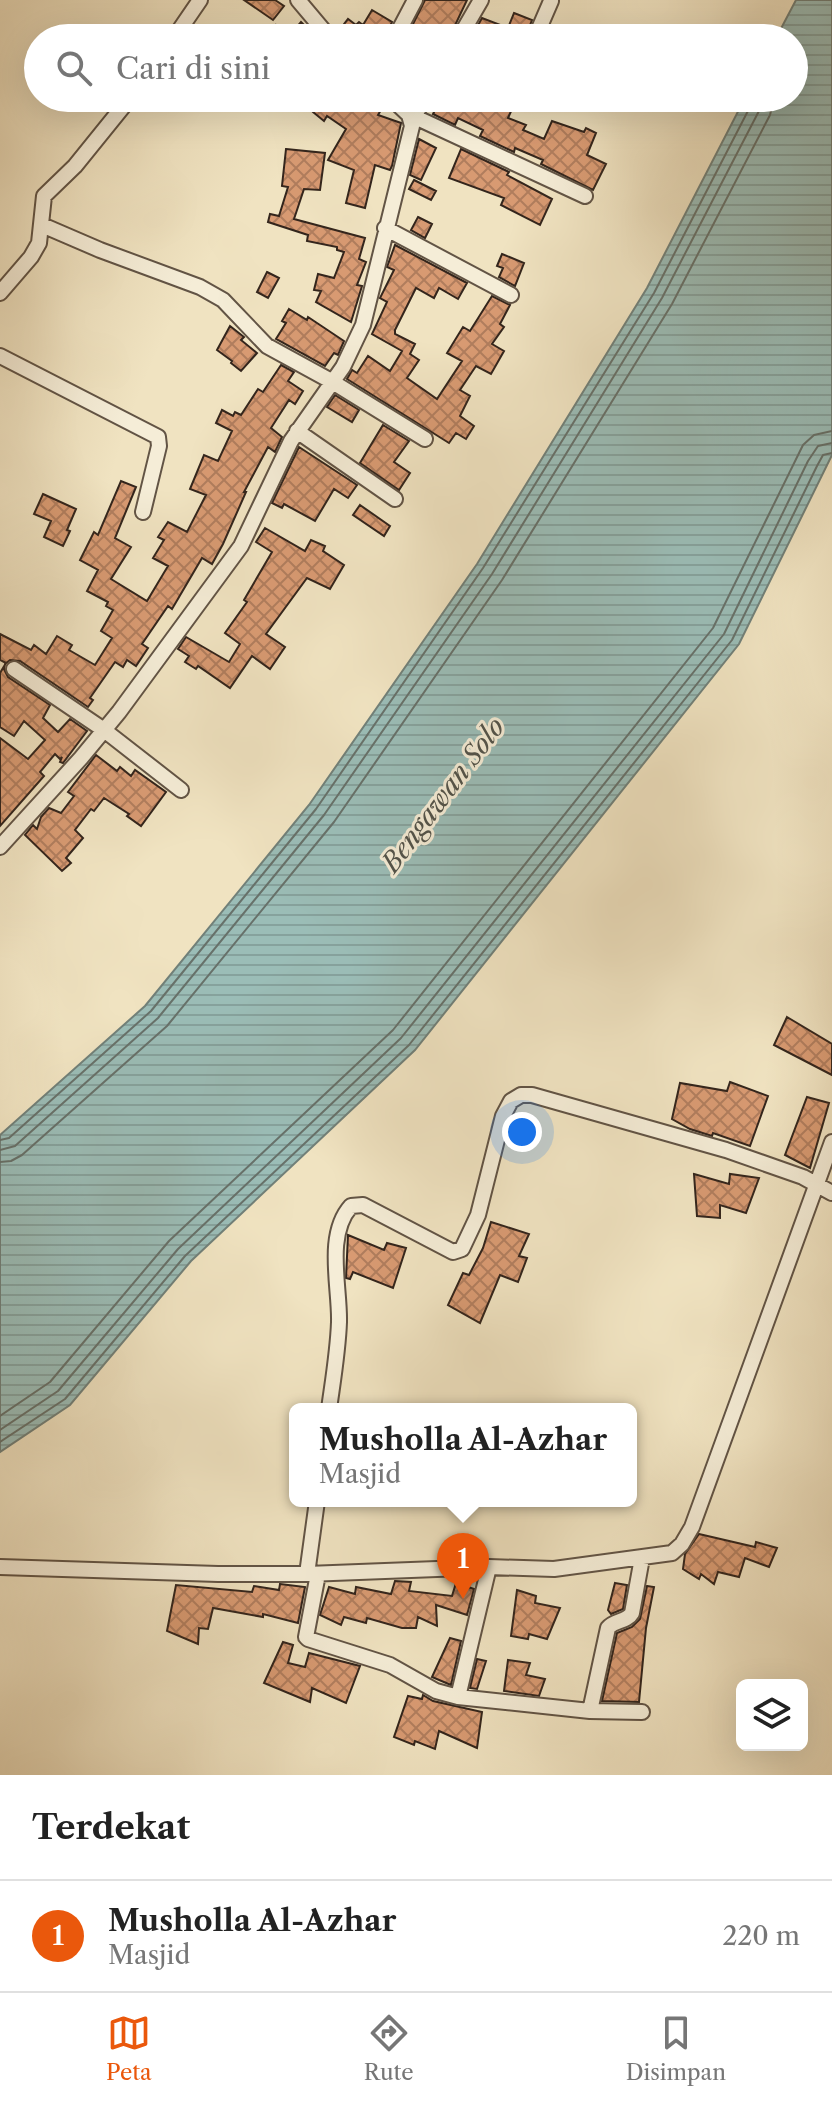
<!DOCTYPE html>
<html lang="id">
<style>
body{margin:0;font-family:"Libre Caslon Text",serif;background:#f2f2f2;color:#222}
.controls{position:absolute;right:24px;bottom:24px;display:grid;overflow:hidden;border-radius:12px;box-shadow:0 8px 32px #0002}
.controls button{width:72px;height:72px;display:grid;place-items:center;padding:0;border:0;border-bottom:2px solid #e0e0e0;background:#fff;color:#222;font:40px sans-serif}
.you{position:absolute;left:522px;top:1132px;width:28px;height:28px;margin:-20px;border:6px solid #fff;border-radius:50%;background:#1a73e8;box-shadow:0 0 0 12px #1a73e833}
.badge{display:grid;place-items:center;width:52px;height:52px;border-radius:50%;background:#ea580c;color:#fff;font-size:26px;font-weight:700}
.pin{position:absolute;translate:-50% -66px;filter:drop-shadow(0 2px 4px #0008)}
.pin::after{content:'';position:absolute;top:42px;width:28px;height:24px;background:inherit;clip-path:polygon(0 0,100% 0,50% 100%)}
.popup{position:absolute;left:289px;top:1403px;width:348px;height:104px;box-sizing:border-box;display:grid;place-content:center;border-radius:12px;background:#fff;filter:drop-shadow(0 2px 6px #0005);font-size:26px;white-space:nowrap;color:#767676}
.popup b{font-size:30px;color:#222}
.popup::after{content:'';position:absolute;left:50%;top:100%;margin-left:-16px;border:16px solid transparent;border-top-color:#fff}
.list{margin:0;padding:0;list-style:none}
h2{display:flex;justify-content:space-between;align-items:center;height:104px;margin:0;padding:0 32px;font-size:34px}
h2 small{font-size:26px;font-weight:400;color:#767676}
.list li{display:grid;grid-template-columns:52px 1fr auto;gap:24px;align-items:center;box-sizing:border-box;height:112px;padding:0 32px;border-top:2px solid #e0e0e0}
.list b{display:block;font-size:30px;white-space:nowrap}
.list p{margin:0;font-size:26px;white-space:nowrap;color:#767676}
.list em{font-size:26px;font-style:normal;color:#767676}
.icon{flex:none;width:44px;height:44px;fill:none;stroke:currentColor;stroke-width:2;stroke-linecap:round;stroke-linejoin:round}
.map{position:relative;flex:none;width:832px;height:1775px;overflow:hidden}
.search{position:absolute;background:#fff;box-shadow:0 8px 32px #0002;left:24px;right:24px;top:24px;height:88px;display:flex;align-items:center;gap:20px;box-sizing:border-box;padding:0 28px;border-radius:44px;color:#767676;font-size:30px}
.sheet{height:216px;background:#fff}
nav{display:flex;justify-content:space-around;align-items:center;box-sizing:border-box;height:112px;border-top:2px solid #e0e0e0;background:#fff;font-size:22px;color:#767676}
nav a{display:grid;justify-items:center;gap:4px}
nav .on{color:#ea580c}
.map>svg:first-child{display:block}
</style>
<div class="map">
<svg width="832" height="1775" viewBox="0 0 832 1775">
<defs>
<pattern id="water-rules" width="6" height="5" patternUnits="userSpaceOnUse" patternTransform="scale(2)"><rect width="6" height="5" fill="#9bbdb7"/><path d="M0 2.5h6" fill="none" stroke="#86a29d"/></pattern>
<pattern id="building-cross-hatch" width="8" height="8" patternUnits="userSpaceOnUse" patternTransform="scale(2)"><rect width="8" height="8" fill="#d89a72"/><path d="M0 0l8 8M0 8l8-8" fill="none" stroke="#b07d5d"/></pattern>
</defs>
<rect width="100%" height="100%" fill="#f0e3c1"/>
<filter id="stains"><feTurbulence type="fractalNoise" baseFrequency=".0025" numOctaves="4"/><feColorMatrix values="0 0 0 0 .2 0 0 0 0 .09 0 0 0 0 .02 0 0 0 .5 -.17"/></filter>
<radialGradient id="worn" r=".72"><stop offset=".6" stop-color="#630" stop-opacity="0"/><stop offset="1" stop-color="#630" stop-opacity=".3"/></radialGradient>
<path fill="url(#water-rules)" stroke="#718079" stroke-width="2" d="M796,0H832V455L739,644L415,1050L191,1261L70,1405L0,1452V1135L145,1006L309,805L477,564L647,288L745,98H794V38H776Z"/>
<g fill="none" stroke-linecap="round" stroke-linejoin="round">
<path stroke="#67716a" stroke-width="2" d="M0,1140L9,1138L151,1011L316,809L483,568L654,293L751,105L752,98
M0,1150L15,1146L158,1018L324,815L492,574L662,298L760,109L762,98
M0,1162L11,1161L22,1155L167,1026L334,822L502,580L672,304L770,115L774,98
M0,1416L50,1382L169,1241L393,1030L713,628L803,445L814,435L832,431
M0,1430L58,1391L178,1249L401,1038L724,634L808,461L818,446L832,443
M0,1442L65,1399L185,1256L409,1045L732,640L817,466L823,455L832,453"/>
</g>
<path fill="url(#building-cross-hatch)" stroke="#33251c" stroke-width="2" d="M244,0H275L284,6L273,20Z
M425,0H467L449,38H406Z
M372,10L392,22L385,38H340L338,32L348,19L356,25L359,22L363,25Z
M514,13L532,20L525,38H471L482,18L508,28Z
M301,22L317,38H269L276,25L291,34Z
M301,98H375L384,105L378,115L401,123L392,166L390,170L375,165L365,208L346,203L354,170L328,160L346,129L327,116L324,121L313,112L315,108Z
M435,98H517L508,118L526,125L523,130L544,139L552,121L584,132L586,128L596,133L587,155L606,164L593,190L541,164L543,160L515,148L514,152L480,136L483,130L458,118L455,125L433,114L436,108L432,105Z
M419,139L436,148L421,180L410,175Z
M286,149L325,153L320,190L304,189L294,219L365,238L359,259L366,262L357,285L362,286L351,322L316,302L321,291L314,290L318,274L334,278L344,252L337,250V247L307,241L308,235L268,222L270,214L279,216L288,187L282,186Z
M461,149L509,172L507,175L552,199L540,225L501,205L504,198L449,178Z
M414,180L436,191L431,200L409,189Z
M418,217L432,224L425,238L411,230Z
M395,245L467,283L458,299L439,288L434,298L416,288L395,330V334L415,344L410,354L419,360L407,378L437,399L462,361L447,353L463,327L470,331L492,296L510,305L500,324L504,327L492,344L504,351L491,374L476,366L460,390L470,396L460,416L474,426L466,439L456,433L449,443L347,379L352,370L357,373L368,356L390,371L402,351L372,334L387,302L380,298L394,270L387,267Z
M502,254L524,263L515,286L499,277L503,268L497,266Z
M267,272L279,278L268,298L257,292Z
M289,309L307,320L308,317L344,341L338,355L334,353L325,366L276,339L286,323L282,321Z
M230,326L244,337L241,340L257,353L241,371L231,363L232,361L217,350Z
M281,365L294,372L288,381L303,391L295,404L289,400L271,428L282,437L275,452L268,447L244,492H246L223,544L212,564L202,558L172,609L168,606L142,644L148,648L136,666L127,660L123,667L115,662L90,698L93,700L88,707L20,661L10,660L5,664L4,669L8,677L50,705L43,718L58,732L70,719L87,731L63,763L60,762L62,757L60,759L55,754L40,772L44,776L0,826V738L28,759L45,740L24,721L14,736L0,727V673L6,663L0,660V634L31,650L34,645L46,654L57,636L72,645L69,650L95,665L112,638L101,631L113,610L106,606L108,602L87,591L98,570L80,560L94,532L98,535L121,481L136,487L115,538L131,547L111,579L147,601L168,566L153,558L164,540L158,537L168,522L187,532L206,495L190,489L204,455L218,461L232,431L216,423L222,410L233,416L235,412L241,415L258,389L263,392Z
M335,395L359,410L352,422L327,407Z
M383,425L409,441L394,462L410,473L399,490L360,463Z
M299,447L357,485L348,498L334,489L315,521L284,504L282,508L272,503Z
M43,494L76,509L67,530L70,531L63,546L44,537L51,521L34,514Z
M360,505L390,526L384,536L353,515Z
M265,528L305,551L311,540L325,546L323,551L344,565L330,589L307,578L266,634L285,647L270,669L252,656L230,688L198,666L196,669L185,662L189,656L178,649L186,637L229,662L240,644L225,633L247,602L244,600L272,552L256,542Z
M96,755L117,771L120,767L131,776L135,770L166,792L141,826L127,816L129,814L104,798L94,811L91,809L75,830L83,838L66,858L71,863L62,871L25,835L33,825L37,829L41,817L49,808L61,813L74,796L68,792Z
M787,1017L832,1044V1075L774,1045Z
M730,1082L768,1096L750,1146L713,1133L712,1136L690,1129L672,1119L680,1083L727,1091Z
M807,1097L829,1103L810,1168L785,1155Z
M694,1174L729,1184L730,1174L759,1178L746,1213L720,1205V1218L697,1216Z
M491,1222L529,1234L519,1256L527,1258L518,1282L500,1275L480,1323L448,1305L463,1273L469,1275L483,1248Z
M348,1235L384,1250L387,1243L406,1248L393,1288L353,1272L350,1279L346,1278Z
M699,1534L755,1547L756,1542L777,1548L769,1567L745,1558L739,1577L718,1572L714,1584L701,1574L699,1579L683,1569L685,1554Z
M395,1581L411,1582L409,1591L452,1596L456,1583L474,1589L467,1615L436,1605L437,1626L418,1617L416,1628H402L367,1618L366,1623L344,1617L341,1625L320,1615L329,1587L355,1594L356,1587L391,1594Z
M615,1583L627,1585L623,1609L611,1614L608,1610Z
M280,1584L305,1587L298,1623L263,1614V1617L213,1608L208,1629L199,1628L198,1644L167,1631L176,1585L252,1592L254,1586L279,1590Z
M647,1586L654,1587L646,1628L639,1702L602,1701L617,1633L632,1627L640,1619Z
M517,1590L536,1596L535,1603L560,1608L547,1639L529,1634L528,1639L511,1636Z
M450,1638L461,1641L451,1685L432,1677Z
M283,1642L293,1645L288,1663L305,1667L309,1653L360,1666L346,1703L312,1688L310,1702L264,1683Z
M477,1659L486,1661L477,1689L470,1688Z
M508,1660L530,1663L526,1675L545,1679L539,1696L504,1691Z
M423,1695L433,1701L482,1712L477,1748L439,1731L435,1749L415,1741L414,1745L394,1737L408,1696L422,1699Z"/>
<g fill="none" stroke-linecap="round" stroke-linejoin="round">
<defs>
<path id="minor" d="M298,0L330,38
M174,38L200,0
M395,38L415,0
M459,38L481,0
M535,38L551,1
M415,117L585,196
M412,120L425,98
M42,225L100,250L200,287L223,300L267,346L331,381L425,439
M385,228L511,295
M0,293L31,257L39,243L44,196L75,166L130,98
M0,356L158,437L159,446L143,512
M297,431L395,499
M14,669L104,730L181,790
M0,847L81,758L119,712L241,546L291,441L343,367L363,325L412,126L409,115L391,98
M329,1409C333,1380 338,1351 339,1322C340,1287 325,1235 351,1206L363,1205L453,1252L462,1249L478,1215L503,1116L511,1101L521,1095H532L726,1150L803,1177L832,1193
M0,1567L218,1574H307L489,1567L554,1569L672,1553L682,1544L692,1527L832,1142
M307,1574L317,1501
M318,1574L306,1637L308,1639L390,1665L436,1691L458,1697L590,1711L642,1712
M458,1697L489,1567
M590,1711L608,1628C614,1620 627,1622 632,1613L642,1558"/>
</defs>
<use href="#minor" stroke="#625445" stroke-width="18"/>
<use href="#minor" stroke="#f5edd7" stroke-width="14"/>
</g>
<g text-anchor="middle" stroke-width="6" stroke-linejoin="round" paint-order="stroke">
<g font-size="26" font-style="italic" fill="#52534a" stroke="#f5edd7">
<text transform="translate(443 795) rotate(-53)" y="9">Bengawan Solo</text>
</g>
</g>
<rect width="100%" height="100%" filter="url(#stains)"/>
<rect width="100%" height="100%" fill="url(#worn)"/>
</svg>
<div class="controls">
<button><svg class="icon" aria-label="layers" viewBox="0 0 24 24"><path d="M12 4l9 5-9 5-9-5zM3 14l9 5 9-5"/></svg></button>
</div>
<div class="you"></div>
<div class="pin badge" style="left:463px;top:1599px">1</div>
<div class="popup"><b>Musholla Al-Azhar</b>Masjid</div>
<div class="search"><svg class="icon" aria-label="search" viewBox="0 0 24 24"><circle cx="10" cy="10" r="6"/><path d="M15 15l6 6"/></svg>Cari di sini</div>
</div>
<section class="sheet">
<h2>Terdekat<small></small></h2>
<ul class="list">
<li><span class="badge">1</span><div><b>Musholla Al-Azhar</b><p>Masjid</p></div><em>220 m</em></li>
</ul>
</section>
<nav>
<a class="on"><svg class="icon" aria-label="map" viewBox="0 0 24 24"><path d="M3 6l6-2 6 2 6-2v14l-6 2-6-2-6 2zM9 4v14M15 6v14"/></svg>Peta</a>
<a><svg class="icon" aria-label="directions" viewBox="0 0 24 24"><path d="M12 3l9 9-9 9-9-9zM9 14v-3h6M13 9l2 2-2 2"/></svg>Rute</a>
<a><svg class="icon" aria-label="saved" viewBox="0 0 24 24"><path d="M7 4h10v16l-5-4-5 4z"/></svg>Disimpan</a>
</nav>
